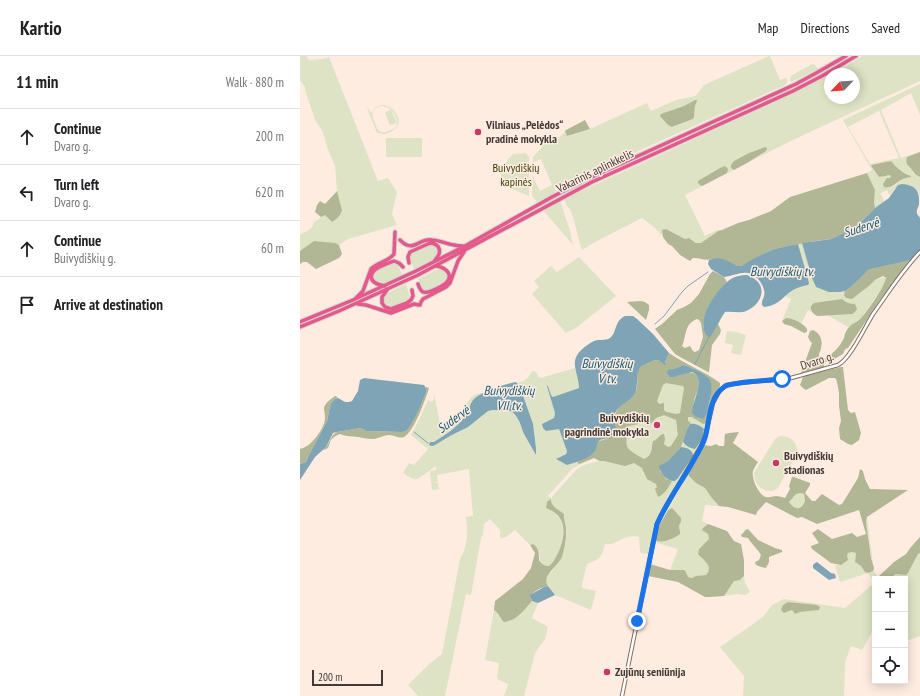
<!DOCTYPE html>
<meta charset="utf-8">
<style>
body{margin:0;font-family:"PT Sans Narrow",sans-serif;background:#f6f6f6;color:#202124}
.controls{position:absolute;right:12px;bottom:12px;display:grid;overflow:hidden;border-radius:0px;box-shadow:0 2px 10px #0003}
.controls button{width:36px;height:36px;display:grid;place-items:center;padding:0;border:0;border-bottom:1px solid #e0e0e0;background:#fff;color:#202124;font:20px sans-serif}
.compass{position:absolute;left:524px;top:12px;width:36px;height:36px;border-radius:50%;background:#fff;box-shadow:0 2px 10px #0003;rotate:245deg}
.scale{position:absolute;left:12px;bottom:10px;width:71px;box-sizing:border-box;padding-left:4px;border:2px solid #413a36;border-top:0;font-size:11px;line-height:14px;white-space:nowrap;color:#413a36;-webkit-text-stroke:3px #ffece1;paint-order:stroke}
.stop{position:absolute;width:12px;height:12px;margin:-9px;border:3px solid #1a73e8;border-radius:50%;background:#fff}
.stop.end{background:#1a73e8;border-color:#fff;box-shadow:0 1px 4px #0008}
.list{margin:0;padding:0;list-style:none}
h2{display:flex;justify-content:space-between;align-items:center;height:52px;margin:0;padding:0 16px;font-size:17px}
h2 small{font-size:13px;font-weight:400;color:#757577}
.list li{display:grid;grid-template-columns:26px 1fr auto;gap:12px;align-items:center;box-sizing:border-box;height:56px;padding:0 16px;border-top:1px solid #e0e0e0}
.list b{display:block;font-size:15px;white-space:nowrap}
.list p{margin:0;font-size:13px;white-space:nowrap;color:#757577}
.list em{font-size:13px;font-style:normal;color:#757577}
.icon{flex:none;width:22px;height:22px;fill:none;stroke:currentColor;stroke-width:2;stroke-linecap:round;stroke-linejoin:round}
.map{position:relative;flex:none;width:620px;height:640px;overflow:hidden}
header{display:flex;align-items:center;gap:24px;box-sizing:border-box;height:56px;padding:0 20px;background:#fff;border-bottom:1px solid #e0e0e0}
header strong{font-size:19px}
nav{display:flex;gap:22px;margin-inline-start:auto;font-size:14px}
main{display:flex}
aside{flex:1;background:#fff}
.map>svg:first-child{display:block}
</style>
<header>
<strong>Kartio</strong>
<nav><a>Map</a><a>Directions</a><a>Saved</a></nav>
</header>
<main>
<aside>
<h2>11 min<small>Walk · 880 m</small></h2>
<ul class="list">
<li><svg class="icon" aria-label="ahead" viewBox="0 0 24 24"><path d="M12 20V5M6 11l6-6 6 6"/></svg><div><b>Continue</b><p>Dvaro g.</p></div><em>200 m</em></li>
<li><svg class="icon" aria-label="left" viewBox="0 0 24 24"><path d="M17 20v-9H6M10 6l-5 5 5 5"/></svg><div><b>Turn left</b><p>Dvaro g.</p></div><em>620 m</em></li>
<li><svg class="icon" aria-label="ahead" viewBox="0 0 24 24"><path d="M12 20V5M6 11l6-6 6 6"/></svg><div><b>Continue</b><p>Buivydiškių g.</p></div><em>60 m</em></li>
<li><svg class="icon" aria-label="arrive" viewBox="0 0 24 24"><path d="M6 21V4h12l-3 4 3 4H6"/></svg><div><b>Arrive at destination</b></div></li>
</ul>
</aside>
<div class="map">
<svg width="620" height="640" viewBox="0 0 620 640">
<rect width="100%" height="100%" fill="#ffece1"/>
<path fill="#dde3c4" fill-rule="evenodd" d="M0,0H6L9,4L23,3L29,1L78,125L88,122L97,136L92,158L97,169L48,183L39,189L35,187L0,195V178C6,177 13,172 14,166L25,159L42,154L37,135L35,110L27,91L23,76L15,64L5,34V31L0,24Z
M469,0H470L480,24L487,22V27L485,29L296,114L260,133L258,129L254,131L256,136L237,146L232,140L233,101L242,91V87C247,81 253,79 260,81L265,75L266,78L268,80L282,75L290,73L347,47L351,55L376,44L396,40L404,29ZM395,44L397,45L395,50L394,61L393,63L374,71H372L360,59L384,50ZM241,103L252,129L240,135L233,120L234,106Z
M562,0H620V25L497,82L447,107L466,95L465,91L449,97L441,102L434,114L440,111L385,139L405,180L417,174H422L417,175L402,187H397L389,182L385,183L366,173L362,178L364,182L355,172L342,162L295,186L282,194L279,185L274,164L270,153L267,150L264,143L279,136L491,39L530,19V42H554V18H533Z
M512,8L515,9L518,13L491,26L490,22L492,19Z
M620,28V59L611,37L581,54L601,102L617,97L620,95L618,97L608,101L610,112L612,114L614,118L620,121V140L618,134L595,132L590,140L587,134L581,137L584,146L575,152L574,146L575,134L567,117L572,114L543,64ZM579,55L599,102L570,108L548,71ZM591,105L599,114L611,120V121L600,124L594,130L588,132L586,131L583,127L590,122L591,120L588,119L586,120L579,121L572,111L571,109Z
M84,49C98,52 106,70 90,76C88,77 86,78 83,78C81,78 79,77 77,77L67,52H68L71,57C74,52 77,49 84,49ZM82,50L86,51L91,53L85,57L90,69L97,67L91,54C94,57 98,63 97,68C97,71 94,73 91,74C81,79 78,76 75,67C71,58 71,52 82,50Z
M86,82H122V101H86Z
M226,97L229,101V140L198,127L206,106L213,98Z
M260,145L269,171L273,189L243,154Z
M502,187L512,222L516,231L540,236L545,235L544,239L556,240L569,230L575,224L585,221L586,224L578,238L561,262L548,271L527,259L552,258L553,247H548L545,244L516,247L511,254L513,257L508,254L501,268L488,262L483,264L482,265L491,243L485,240L495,233L507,229L498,188Z
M128,188C134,189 138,191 138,198L134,203L114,213L110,203L111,198Z
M279,201L316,240L276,272L266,277L232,238L239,231L234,225L251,210L257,216Z
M95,206L99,211L102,219L83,228H81L75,225L74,220C77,212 88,208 95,206Z
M138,213C141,213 145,214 147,217C152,226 132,234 126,235L122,232L118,223Z
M106,228L109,238L110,243L108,244C100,248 92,255 84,248L83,242L86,238Z
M427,275L436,276L446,279L441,299L431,297L433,289L425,287Z
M369,297C385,308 404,315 420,327V330C417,336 413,340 410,346C406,358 406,372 402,385L357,463L354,473L348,498L341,497L340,495L339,481C324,477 317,490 305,488C301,502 301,503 287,508L282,528V532L296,535L291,554L255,539L246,527L247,523L249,518L252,515L265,487L267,476L263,460L264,458L251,448L250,445L246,452C248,453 251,454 254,456C267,466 264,484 258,497C255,502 253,506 249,510C237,509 241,505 239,496C238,493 235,491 233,488L230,489L215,474L206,481L200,482V474L190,463L184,468L183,479L181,482L171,539L166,538L145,640H118L108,629L128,609L142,598L160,503C168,489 168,476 166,461L173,460L169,413L137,419L138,426L134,427H138L139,433L132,434L130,415L136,414V410L118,423C112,424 108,420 103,417L109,407L114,409L128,393L111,379L118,366L128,344L132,346L134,343V337L140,368L142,373L147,375C153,372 160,362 163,356C168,346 169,338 183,337L175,342L171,348L166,359L154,373L134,386L135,389L150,380L164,373L188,355L193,354L211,355C219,360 220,370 224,378C228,385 232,392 236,399V392L234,375L226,347L217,327C224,325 229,323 231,316L235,315L240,322L275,312L279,326V332L253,341L251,339L248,330L255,357L254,362L259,373L267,395L266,397L256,403L267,409L365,306ZM390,368H393L404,373L402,384L393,393L384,387ZM294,402L299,405L284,409L276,414L251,442L248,440L273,412Z
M480,380C491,380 496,385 498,396L478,432L473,435H467L461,432L457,428L455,424L454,417L475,383Z
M388,417L389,420L396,427L405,432L411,441L419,450L405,449L402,465L408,468L403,472L408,478L409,483L399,493L398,498C403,504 414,510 406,519C401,519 397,520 392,522L388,521L386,516L384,515L370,514L378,493L357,487L356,485L358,486L380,476L379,470L380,467L369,453L368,454Z
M501,437L504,438L505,445C501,455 495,454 489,446L496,438Z
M567,461L574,516L578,521L583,523H575V572L573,574L562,594L551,590L545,606L544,640H443L444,620L420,591L463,561L472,549L484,543L545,552L572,529L573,525L568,517L540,526L535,509H541L547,500L548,497L552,496L556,497L555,506L561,510L565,516L574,512L571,502L566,466ZM488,546L520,551L519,554L500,556L495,558L492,554L484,557Z
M620,497V580L606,585L605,583V523H589L596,518L606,519L608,517L618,498Z
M444,520L445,527L450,536L446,539L438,538L424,540L434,524H440Z
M232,545L238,547L232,562L248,571L245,583L235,597L224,640H204L208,628L197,623L199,607L185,604L194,554L197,557L201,564L208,566L220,559Z"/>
<path fill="#b1b794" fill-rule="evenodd" d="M395,44H397V45L395,50L394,61L393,63L372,71L368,69L360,60V59L361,58L384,50Z
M285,64L290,73L267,80L265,75L266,74Z
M465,91L467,92L466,95L447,107L434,114L431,112V109L434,105L449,97Z
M620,96V121C614,118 616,119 612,114C608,108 605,109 607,101Z
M591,105C597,112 602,117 611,120V121C608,122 604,122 601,124C595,127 592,133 584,131L583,128L587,122H590L591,120L588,119L586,120L579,121L572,111L571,109Z
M425,110L428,113L427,117L402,130L400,129L398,127V125L420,112Z
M567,117L575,134L574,146L575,152L555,172L538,180L531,183L515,185L474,193L441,210H437L412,203C406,205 400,202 393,202L390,205L380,199L372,190L368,188L363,181L362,174L366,173L385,183L389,182L396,187H401L418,175L422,174L438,167L449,164L471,155L490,141Z
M37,135L42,154C41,159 37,163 32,166L25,159L21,161L15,156L17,149L20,145L25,148Z
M14,185L35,187L39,189L42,198L39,202L16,213L7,206H3L0,208V195Z
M611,204L580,244L548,292C544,293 545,294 543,298L536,302L524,307V311L501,317L512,287L510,285L508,281L510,275L513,274C520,277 523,284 521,292C521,296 518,297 519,302L522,304C532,299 540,291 544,282C545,278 546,274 549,271C552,267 558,266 561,262C569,253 583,233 586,222L585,221L583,220L575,224L569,230L552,243L546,242L544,239L545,235L551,231L566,215L571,211Z
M413,215L424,221L427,226C414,239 404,253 403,271L414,275L418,268L421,274L420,278L412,289L409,316H408L380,301L375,298L355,273L362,268L377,254L384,251L391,247L399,238L410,218ZM397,263L399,264L401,267L403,281L399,294L395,296L393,295L390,290L385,292L382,290C387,279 384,268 397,263Z
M542,243L548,247L555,248L557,253L555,256L552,258L518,260C513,259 510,254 511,250L514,247Z
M341,245L345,246L349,249V254L346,264L327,246Z
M486,262C493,262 503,267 507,273V276L504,277L491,270L484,268L482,265Z
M369,297C385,308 404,315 420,327V330L410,346L406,367L403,368L392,361H388V365L390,366V368L387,373L381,391L368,405L363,408L360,415L366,423L372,425C368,432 365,438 358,441L355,433L357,431L356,428L347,423L342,412L334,407L325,410L304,405H300L294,402L279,408L277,406L294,397L297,387L300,385L309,382C311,372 312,360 319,352C324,346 333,341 336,334C339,326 335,316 340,310L355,304H358L364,308H366L365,306ZM382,309C387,310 393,312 397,315C401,317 406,319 408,322C415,329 409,348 406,356L399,362L393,358C393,354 393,350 394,345C394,341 397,337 398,333C401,315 392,314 377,320L367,314L369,313C374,315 378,312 382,309ZM366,327L383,330L384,332L380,357L377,358L366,356L364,354V347L359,348L357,345L363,329ZM364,359L376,364C377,369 377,374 378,379L371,390L368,391L364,388L365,383L364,378C359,378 358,384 353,385C351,393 353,399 344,403C325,392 324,393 329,370L338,368L341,364L350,369L356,362Z
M541,311H543L548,354L551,357L555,356L561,377L559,384L552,389L548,388L540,383L539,372L541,365L539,350V337L537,326L536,323L534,322H529L506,334L503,332L500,329L503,321L504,320Z
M126,331L129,332C126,342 114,376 104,381C99,383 94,379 89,379C84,379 79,382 74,383C68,383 64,382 58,381C51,380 47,381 40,378C37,379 33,381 31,384C28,390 30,393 23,394C30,389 29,380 37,376L61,372L68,375L102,376L108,373L110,370L124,341Z
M35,340H36L38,342L35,343L31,347L29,355L27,365L8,401L6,406L0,408V393C10,392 25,372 25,362C25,359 24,355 24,352C25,347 31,343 35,340Z
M439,376L433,387L458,406C456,409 454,412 453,415C451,422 459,440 466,441C469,442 473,440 476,440C479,440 482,441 485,442L490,433L489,430L492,421H494L510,427V429L505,437L512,445H515L522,438L539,449L542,448L558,422L560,413L563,415L565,423L570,433L608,434L567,461L566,466L571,502L574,512L573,515L568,517L565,516L561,510L555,506L556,497L552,496L548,497L547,500L548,504L541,509L531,507L512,493L511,490L519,487L512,477L518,473L532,483L552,477L557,481L566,478L559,454L517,468L502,461L497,462L466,446L457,456L456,459L428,451L419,450L411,441L405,432L396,427L389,420L388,417L398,401L404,389L411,390L416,388L419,390H424C425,386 424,382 425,378L429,377ZM501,437L504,438L505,445C501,455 495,454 489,446L496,438Z
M251,443C250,450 259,454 264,458C263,463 266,468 266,473C267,480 264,494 262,501C258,510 241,520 248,530C242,531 234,535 230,540L232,545C225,553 217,565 204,566C200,563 199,557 194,554L195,545L223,523L231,512L235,497L230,489L233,488C239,492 239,498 239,504C241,508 245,510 249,510C254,506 255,502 258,497C264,484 268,466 254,456C251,454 248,453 246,452L247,446Z
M372,452L381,462V465L379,470L380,476V478C373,483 363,487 356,485C355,474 363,463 368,454Z
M408,468L427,475L434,485L441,488L444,504V520L440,524L434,525L424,540L409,541H405L378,526L348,520L350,508L370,514H384L386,516L388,521L392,522L396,520L406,519C414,510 403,504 398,498L399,493L409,483L408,478L402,474L403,472Z
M448,473L458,484L475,492L482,494V496L469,501V506L466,512L461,511L456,509L455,506L459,504L461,499C459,495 451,487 448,482L442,481L441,479L444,476L445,474Z
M620,481V497L618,498L608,517L606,519L596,518C586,524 590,524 578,521L594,506L606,498L611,491Z
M488,546L517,549L520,551L519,554L500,556L495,558L492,554L484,557L481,554L483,549Z"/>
<path fill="#7ea4b5" d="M602,128C615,129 620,134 619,148C619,151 616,153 617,157C618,161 618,158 620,162C620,167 620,187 620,194L611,204L569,213L551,231L545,235L540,236H529L516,231L512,222L502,187L531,183L555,172L575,152L589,142L598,129Z
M498,188L509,227L508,229C503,230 499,231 495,233C482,240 481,249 464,251L462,249C461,244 466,240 464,234C463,230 461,226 458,223C446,211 437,220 424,221L411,213L408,208L409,204L412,203L418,202L426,204L437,210H441L453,203L474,193Z
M447,219C468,226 465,247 446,255C439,258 432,255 425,256C419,264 416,275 409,282C392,267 417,232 431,223C436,220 441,219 447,219Z
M325,260H333L337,263L353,278L369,297L365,306L366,309H365L358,304H355L341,310C335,316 339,328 335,337C331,345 320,348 315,357C312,364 318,371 314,378C311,383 304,382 300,384C296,387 297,392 295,395C291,402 274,407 267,409L256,403L266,398L267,395L259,373L246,375L243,372L242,368L254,362L255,357L247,330H248L251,339L253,341L279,332C279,324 276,318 275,310C273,298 285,290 294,285C299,283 305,285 310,282C317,277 314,265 325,260Z
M383,309C390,311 407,318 410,324C413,329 411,340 409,346C408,351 407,359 403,363L396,361L392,357C392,345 407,322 392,316L373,321H370L367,317L368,313C376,314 376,312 383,309Z
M64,322L124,329C126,332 126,331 126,335C125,341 112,369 108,373C106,375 105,375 102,376L67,375L61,372L37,376L33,377L26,391L15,401L0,424V408L6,406L8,401L27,365L29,355L31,347L35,343L38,342L45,346H49L52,345L58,335L60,324Z
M216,326L220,331L233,368L236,392V399C232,392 228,385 224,378C221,371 219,360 211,355L193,354L188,355L168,371L150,380L135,389L132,390L129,389L130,386H134C145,379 160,370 166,358C170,353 170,346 175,342C184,335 205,328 216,326Z
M390,368C395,367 401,370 404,373L402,384L395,393C391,393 384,389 383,385L387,373Z
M381,391C386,391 394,395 393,400L378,422L375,425C366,425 361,418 359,410L368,405Z
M517,506L531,517L535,518L536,522L529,524L513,512V509L515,507Z
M248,530L255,539L238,547L232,545L230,540V539L244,531Z"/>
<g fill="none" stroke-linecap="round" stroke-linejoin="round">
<path stroke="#7ea4b5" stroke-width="1" d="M355,268L364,260L382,236L388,230L408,216
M395,308L409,281
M114,376L128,387"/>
<defs>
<path id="secondary" d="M322,640L357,468L362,458L402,388L406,377L413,347L419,336L426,329L440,327L491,322L538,309C550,303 565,271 573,258C588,237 602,215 620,196"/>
<path id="highway" d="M100,184C114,198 118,182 132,184C139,184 146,188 154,189C157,190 160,190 163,190
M109,207L108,201L110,196L130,187C141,188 142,197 135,204
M118,228C119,231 120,234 123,236C128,238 143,230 146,227C155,218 144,211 136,210
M85,230C78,229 67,225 73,216C76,211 89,207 94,205L99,207L103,211
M87,234L82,241V247L85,251L91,253L107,247L111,244L113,240L112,234
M56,242L63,235L71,213C78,206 88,206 94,198L95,176
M58,248L66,249L91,257L114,248L119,249
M120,249L121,246L123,243L146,231L150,227L158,205L164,196
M0,266L53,244L116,215L165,190L252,141L283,125L496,28L518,16L546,0
M0,271L39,255L118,219L292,126L493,35L522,20L556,0"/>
</defs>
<use href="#secondary" stroke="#7f6f65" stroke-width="4.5"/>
<use href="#highway" stroke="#d5d4d3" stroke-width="5.5"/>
<use href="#secondary" stroke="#fff" stroke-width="2.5"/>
<use href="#highway" stroke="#e4588a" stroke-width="3.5"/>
</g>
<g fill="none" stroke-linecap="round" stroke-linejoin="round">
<path stroke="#1a73e8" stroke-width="5" d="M337,565L357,468C366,447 380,428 391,409C396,400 402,391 405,382C410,365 408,342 424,331C433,325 470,325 482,323"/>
</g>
<g fill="#c63967" stroke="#ffece1" stroke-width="1.5">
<circle cx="178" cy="76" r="4"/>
<circle cx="357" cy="369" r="4"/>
<circle cx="476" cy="407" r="4"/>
<circle cx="307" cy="616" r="4"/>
</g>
<g text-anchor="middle" stroke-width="3" stroke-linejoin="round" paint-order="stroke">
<g font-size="12" font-weight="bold" fill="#413a36" stroke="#ffece1" text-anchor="start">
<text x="186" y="73">Vilniaus „Pelėdos“<tspan x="186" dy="14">pradinė mokykla</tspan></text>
<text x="349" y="366" text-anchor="end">Buivydiškių<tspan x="349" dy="14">pagrindinė mokykla</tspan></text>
<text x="484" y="404">Buivydiškių<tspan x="484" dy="14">stadionas</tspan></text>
<text x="315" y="620">Zujūnų seniūnija</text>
</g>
<g font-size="12" fill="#3a4105" stroke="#ffece1">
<text x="216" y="116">Buivydiškių<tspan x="216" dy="14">kapinės</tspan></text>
</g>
<g font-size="12" fill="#413a36" stroke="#ffece1">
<text transform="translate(295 115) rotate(-26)" y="4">Vakarinis aplinkkelis</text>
<text transform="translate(517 305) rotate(-18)" y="4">Dvaro g.</text>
</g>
<g font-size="13" font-style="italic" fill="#125973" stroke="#ffece1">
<text transform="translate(561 171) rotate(-18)" y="5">Sudervė</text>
<text x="482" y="220">Buivydiškių tv.</text>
<text x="307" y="312">Buivydiškių<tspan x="307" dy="15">V tv.</tspan></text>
<text x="209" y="339">Buivydiškių<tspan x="209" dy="15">VII tv.</tspan></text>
<text transform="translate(153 363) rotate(-36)" y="5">Sudervė</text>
</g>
</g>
</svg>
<div class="controls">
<button>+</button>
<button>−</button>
<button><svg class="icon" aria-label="locate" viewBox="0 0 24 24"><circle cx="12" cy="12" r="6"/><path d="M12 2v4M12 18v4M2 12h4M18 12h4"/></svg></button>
</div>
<svg class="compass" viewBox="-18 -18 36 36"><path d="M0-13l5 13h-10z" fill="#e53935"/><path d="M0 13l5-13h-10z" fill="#757577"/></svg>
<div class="scale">200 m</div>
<div class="stop" style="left:482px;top:323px"></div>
<div class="stop end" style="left:337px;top:565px"></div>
</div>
</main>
